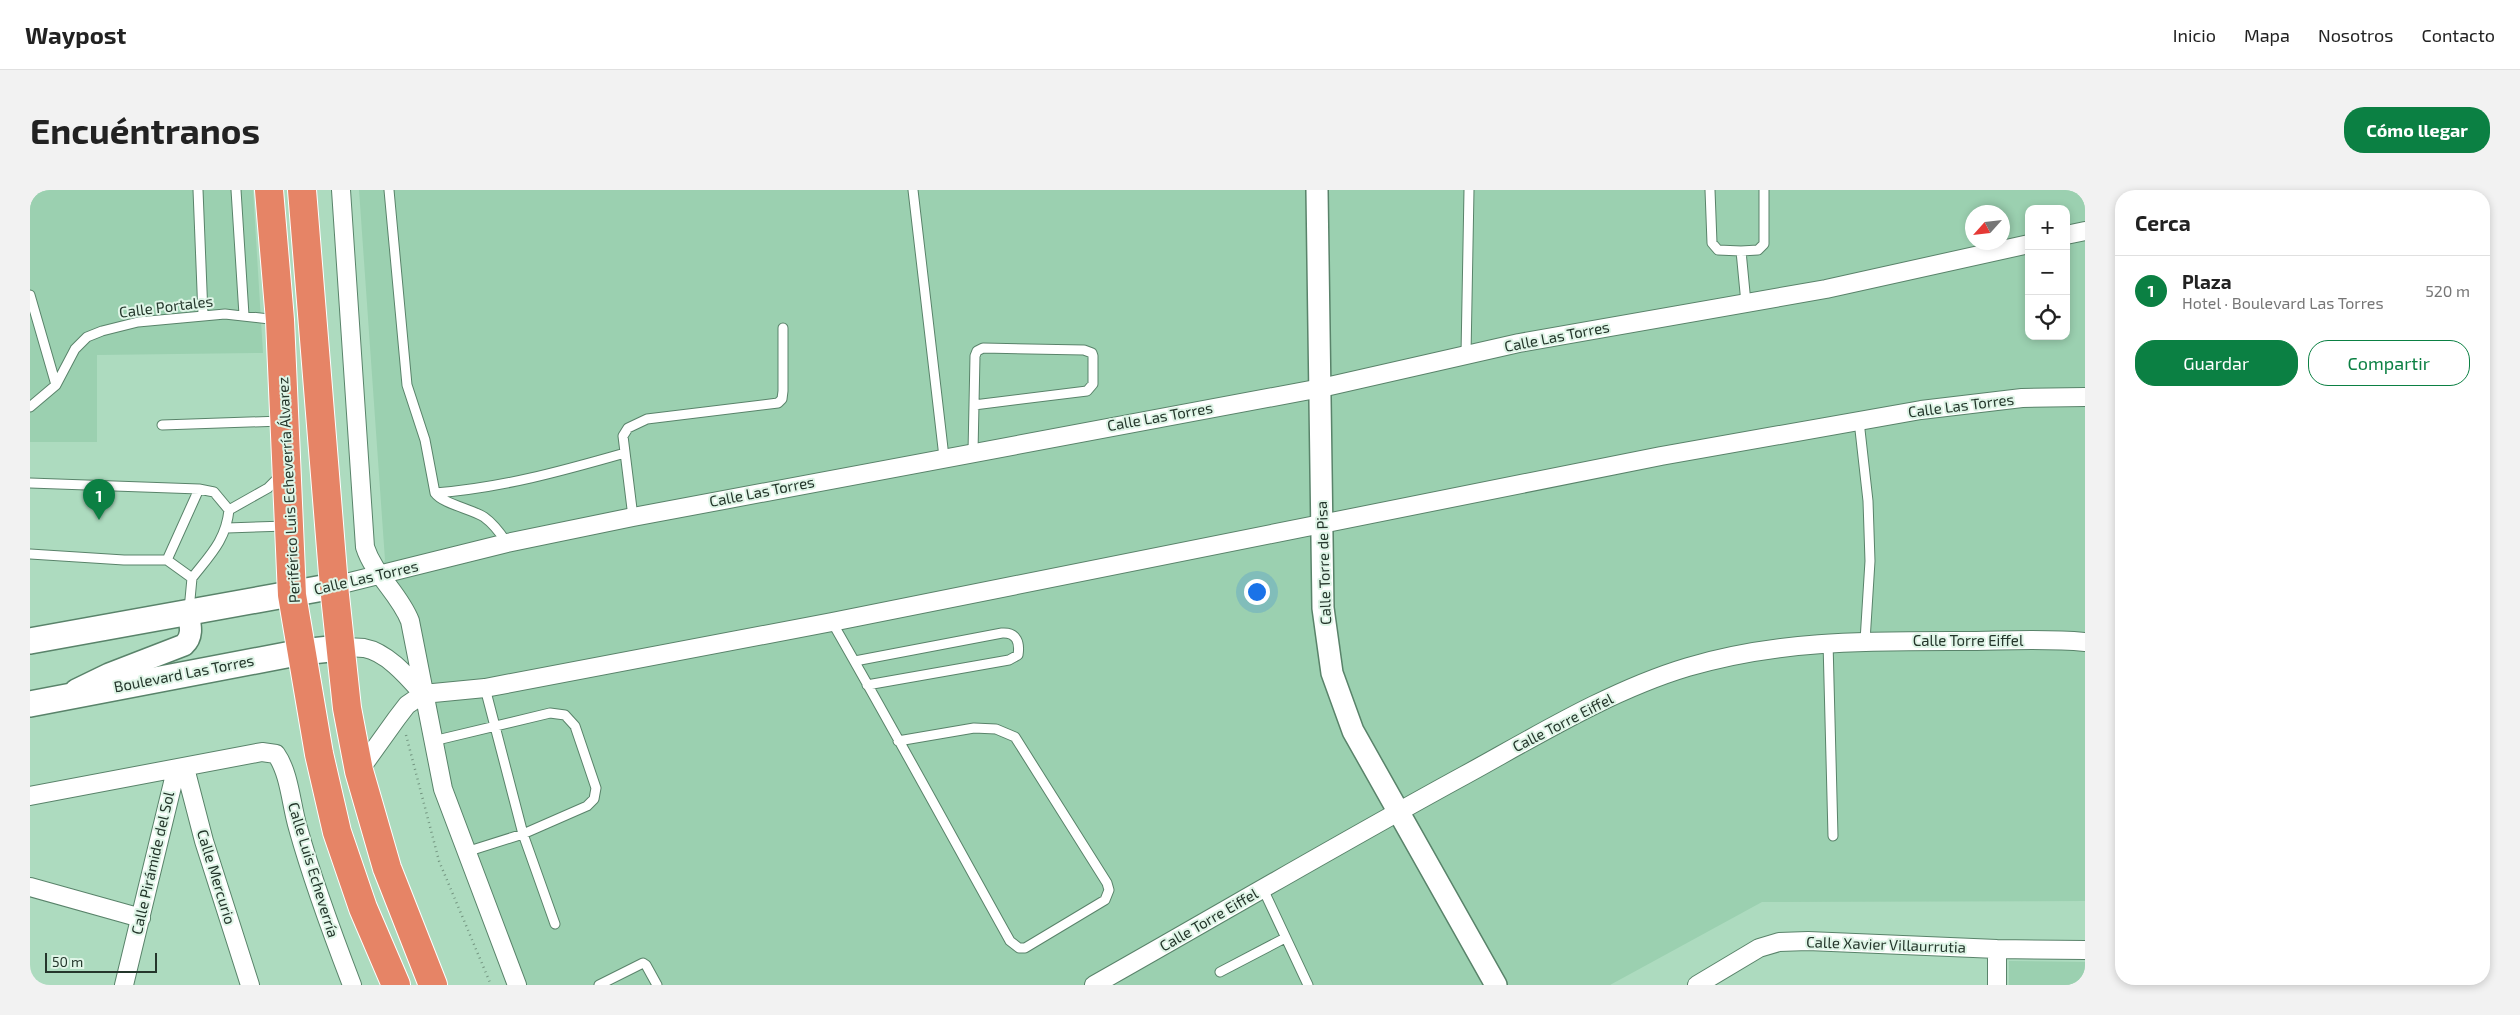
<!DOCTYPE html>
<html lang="es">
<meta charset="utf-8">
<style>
body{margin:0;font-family:"Exo 2",sans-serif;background:#f2f2f2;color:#222}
.controls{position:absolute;right:15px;top:15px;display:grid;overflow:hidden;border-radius:10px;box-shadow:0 2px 8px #0003}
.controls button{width:45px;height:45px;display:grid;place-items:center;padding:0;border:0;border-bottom:1px solid #e0e0e0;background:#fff;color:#222;font:25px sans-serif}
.compass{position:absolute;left:1935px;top:15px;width:45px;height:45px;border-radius:50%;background:#fff;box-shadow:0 2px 8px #0003;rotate:243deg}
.scale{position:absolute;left:15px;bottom:12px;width:112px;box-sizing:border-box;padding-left:5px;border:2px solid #24362b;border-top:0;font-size:14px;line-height:18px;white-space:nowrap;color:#24362b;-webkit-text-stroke:4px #dff5e7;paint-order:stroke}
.you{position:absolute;left:1226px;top:401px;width:18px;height:18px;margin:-12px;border:4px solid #fff;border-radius:50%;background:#1a73e8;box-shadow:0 0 0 8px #1a73e833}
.badge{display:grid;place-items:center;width:32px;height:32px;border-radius:50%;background:#0b8043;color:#fff;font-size:16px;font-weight:700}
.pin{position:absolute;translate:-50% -41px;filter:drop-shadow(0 1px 2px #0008)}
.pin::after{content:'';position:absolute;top:26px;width:18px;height:15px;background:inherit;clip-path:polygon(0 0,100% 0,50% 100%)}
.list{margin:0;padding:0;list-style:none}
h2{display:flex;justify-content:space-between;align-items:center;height:65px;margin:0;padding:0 20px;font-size:21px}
h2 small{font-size:16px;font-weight:400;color:#767676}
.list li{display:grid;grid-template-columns:32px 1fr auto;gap:15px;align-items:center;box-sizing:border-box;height:70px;padding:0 20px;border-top:1px solid #e0e0e0}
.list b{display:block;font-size:19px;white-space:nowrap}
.list p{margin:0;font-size:16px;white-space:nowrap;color:#767676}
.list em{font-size:16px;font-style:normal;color:#767676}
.actions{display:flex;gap:10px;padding:15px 20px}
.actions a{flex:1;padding:11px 0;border:1px solid #0b8043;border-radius:20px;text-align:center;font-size:18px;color:#0b8043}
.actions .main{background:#0b8043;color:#fff}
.icon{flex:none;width:28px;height:28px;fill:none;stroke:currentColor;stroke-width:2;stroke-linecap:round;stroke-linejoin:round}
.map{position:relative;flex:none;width:2055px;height:795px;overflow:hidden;border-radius:20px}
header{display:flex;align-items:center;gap:30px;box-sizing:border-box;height:70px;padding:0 25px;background:#fff;border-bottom:1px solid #e0e0e0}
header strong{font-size:24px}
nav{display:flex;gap:28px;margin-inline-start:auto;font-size:18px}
.intro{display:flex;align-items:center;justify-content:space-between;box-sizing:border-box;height:120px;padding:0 30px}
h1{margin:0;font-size:35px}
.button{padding:12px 22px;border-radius:20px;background:#0b8043;color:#fff;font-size:18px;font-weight:700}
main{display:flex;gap:30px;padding:0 30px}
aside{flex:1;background:#fff;border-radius:20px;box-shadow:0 2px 8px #0003}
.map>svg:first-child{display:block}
</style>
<header>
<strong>Waypost</strong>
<nav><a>Inicio</a><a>Mapa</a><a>Nosotros</a><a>Contacto</a></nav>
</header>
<div class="intro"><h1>Encuéntranos</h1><a class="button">Cómo llegar</a></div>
<main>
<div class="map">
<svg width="2055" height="795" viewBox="0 0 2055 795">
<rect width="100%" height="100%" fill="#addbbf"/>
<path fill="#9bd0b0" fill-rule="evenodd" d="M0,0H223L233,163L67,165V252H0Z
M329,0H2055V711L1732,712L1580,795H483L450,714L376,425L346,387L355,370ZM1999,19H2036V146H1999ZM1942,22H1972V52H1942Z
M1979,771L2055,772V795H1979Z"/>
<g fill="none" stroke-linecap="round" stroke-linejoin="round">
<defs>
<path id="service" d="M168,0L173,125
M206,0L214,125
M359,0L377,195L395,250L405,303C413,314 442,319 454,327C464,334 471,344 477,353
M883,0L914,267
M1680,0L1682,53L1688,60L1711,61L1716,113
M1711,61L1728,60L1734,54V0
M0,105L26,195
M1436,165L1439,0
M0,217L26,195L45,159L57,147L72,141L108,132L195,124L248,130
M1829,231L1838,311L1840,371L1835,451
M132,235L252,231
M943,262L945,166L947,161L953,158L1054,160L1062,163L1063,166V194L1057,201L944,215
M0,293L169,299L184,302L199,320C196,350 180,365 162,388
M405,303C471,298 532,281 595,263
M199,320L238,298L251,285
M603,327L593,246L598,238L617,229L748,213L752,209L753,201V138
M197,338L257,336
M0,364L94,370H137L162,388L159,420
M137,370L169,299
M802,432C863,538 921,645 980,751L989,758H995L1075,710L1079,700L1077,693L985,547L966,539L944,538L868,551
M1798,452L1803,646
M825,471L972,443C987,442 990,453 988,465L979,470L837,495
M455,498L493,644L525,734
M403,551L520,523L535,525L545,536L566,598L564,609L557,616L493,644L436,662
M1233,699L1278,795
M1190,782L1255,748
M569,795L613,773L616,775L627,795"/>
<path id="minor" d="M311,0L335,357C344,385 369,403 380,431L413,599L487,795
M2036,45L2055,41
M304,396L477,353L603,327L1291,198L1489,153L1796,99L1999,54
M309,458C317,458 326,457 334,458C357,462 378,487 393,504
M155,578L174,651L220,795
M329,581L367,528L377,515L393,504L455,498L802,432L1631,266L1891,220L1992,208L2055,207
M0,606L232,562L246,564C260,584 261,615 268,638C283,692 302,743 322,795
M0,697L111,728
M94,795L146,580
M1064,795C1188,725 1310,653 1435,585C1506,546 1581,500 1658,477C1749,450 1837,451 1931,451C1972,451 2014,448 2055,452
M1667,795L1729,758L1749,752L1778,751L1967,759L2055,760
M1967,795V759"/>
<path id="tertiary" d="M1287,0L1293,418L1302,483L1323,541L1466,795
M46,500L79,484L154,455C164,446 160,434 158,422"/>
<path id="secondary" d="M0,451L304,396
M0,514L272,462L309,458"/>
<path id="trunk" d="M239,0L250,130L262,405L289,564L307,642L333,718L366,795
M272,0L304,396L317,518L329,581L357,678L403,795"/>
</defs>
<use href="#service" stroke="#59836a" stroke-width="11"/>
<use href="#minor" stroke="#59836a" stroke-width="20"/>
<use href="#tertiary" stroke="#59836a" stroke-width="24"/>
<use href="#secondary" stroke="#59836a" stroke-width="28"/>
<use href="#trunk" stroke="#fff" stroke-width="30"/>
<path stroke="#749681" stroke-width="2.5" stroke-dasharray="1 4" stroke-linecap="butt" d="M376,545L409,671L461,795"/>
<use href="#service" stroke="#fff" stroke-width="9"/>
<use href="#minor" stroke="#fff" stroke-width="18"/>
<use href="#tertiary" stroke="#fff" stroke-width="21"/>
<use href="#secondary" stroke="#fff" stroke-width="25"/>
<use href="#trunk" stroke="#e68466" stroke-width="28"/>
</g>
<g text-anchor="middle" stroke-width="4" stroke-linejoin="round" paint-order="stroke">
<g font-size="15" fill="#24362b" stroke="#dff5e7">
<text transform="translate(136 117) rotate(-7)" y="5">Calle Portales</text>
<text transform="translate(1527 147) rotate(-11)" y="5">Calle Las Torres</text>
<text transform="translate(1931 216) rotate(-7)" y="5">Calle Las Torres</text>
<text transform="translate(1130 227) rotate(-10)" y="5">Calle Las Torres</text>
<text transform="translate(259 300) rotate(-93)" y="5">Periférico Luis Echeverría Álvarez</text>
<text transform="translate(732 302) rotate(-11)" y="5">Calle Las Torres</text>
<text transform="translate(1294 373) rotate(-92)" y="5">Calle Torre de Pisa</text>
<text transform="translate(336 388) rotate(-13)" y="5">Calle Las Torres</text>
<text x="1938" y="456">Calle Torre Eiffel</text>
<text transform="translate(154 484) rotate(-11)" y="5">Boulevard Las Torres</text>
<text transform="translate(1533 533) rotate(-27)" y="5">Calle Torre Eiffel</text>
<text transform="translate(123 673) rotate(-77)" y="5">Calle Pirámide del Sol</text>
<text transform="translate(283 680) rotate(73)" y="5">Calle Luis Echeverría</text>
<text transform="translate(186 687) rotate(73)" y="5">Calle Mercurio</text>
<text transform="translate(1179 730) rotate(-30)" y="5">Calle Torre Eiffel</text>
<text transform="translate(1856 755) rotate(2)" y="5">Calle Xavier Villaurrutia</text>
</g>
</g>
</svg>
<div class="controls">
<button>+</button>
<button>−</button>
<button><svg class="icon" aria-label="locate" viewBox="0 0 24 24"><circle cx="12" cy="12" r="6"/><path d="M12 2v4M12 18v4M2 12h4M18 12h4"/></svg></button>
</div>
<svg class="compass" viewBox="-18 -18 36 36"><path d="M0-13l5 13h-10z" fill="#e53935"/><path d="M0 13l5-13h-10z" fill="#767676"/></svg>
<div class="scale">50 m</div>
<div class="you"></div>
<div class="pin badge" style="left:69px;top:330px">1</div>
</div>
<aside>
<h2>Cerca<small></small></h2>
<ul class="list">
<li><span class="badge">1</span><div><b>Plaza</b><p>Hotel · Boulevard Las Torres</p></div><em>520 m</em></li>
</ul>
<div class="actions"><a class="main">Guardar</a><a>Compartir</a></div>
</aside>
</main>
